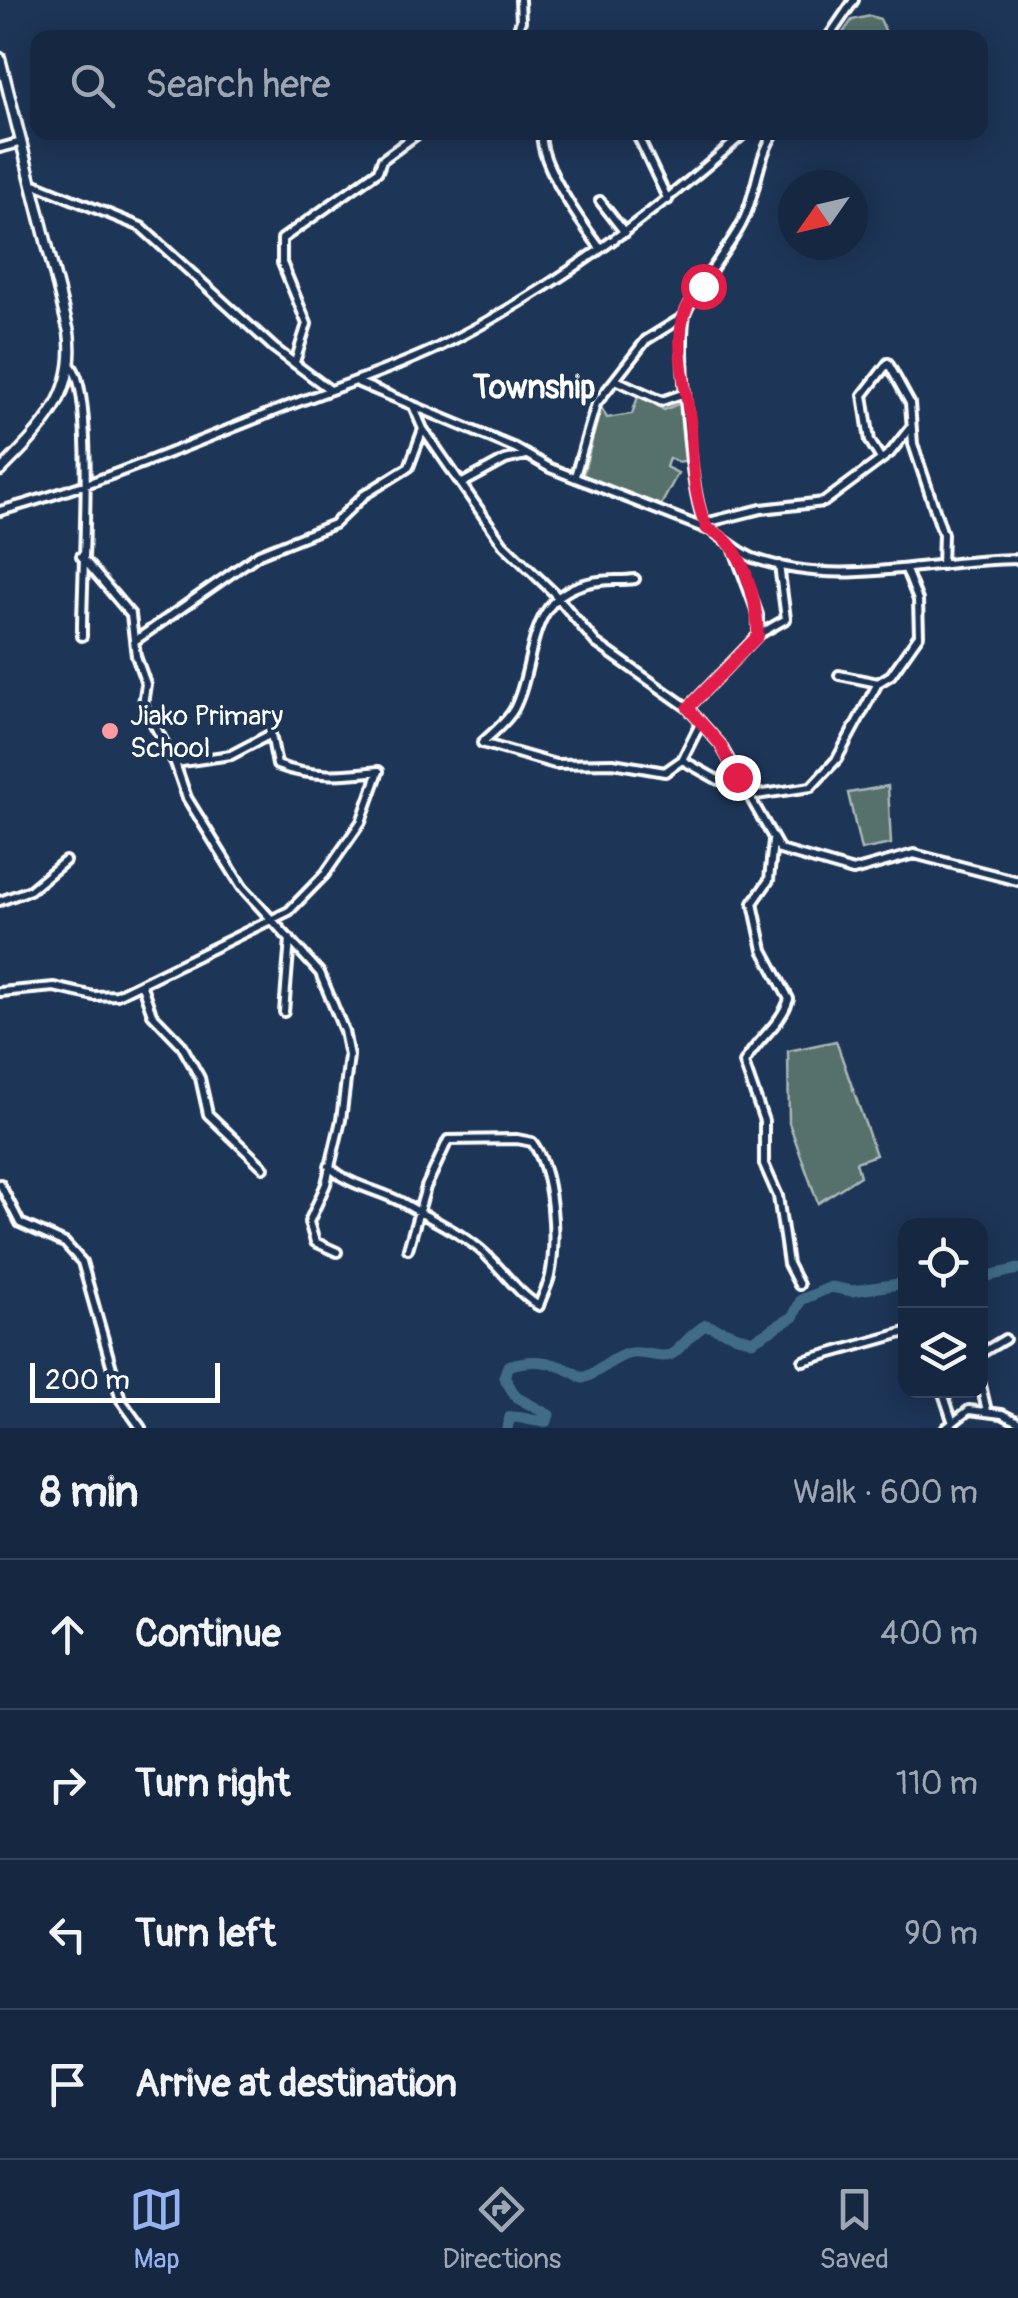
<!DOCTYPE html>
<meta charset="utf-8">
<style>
body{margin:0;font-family:Pangolin,sans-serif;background:#1f3048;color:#f1f3f6}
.controls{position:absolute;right:30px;bottom:30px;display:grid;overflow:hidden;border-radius:20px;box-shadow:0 5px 25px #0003}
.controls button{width:90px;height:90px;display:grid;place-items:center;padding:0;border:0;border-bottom:2px solid #35445a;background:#162841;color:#f1f3f6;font:50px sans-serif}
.compass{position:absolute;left:778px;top:170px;width:90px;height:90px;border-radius:50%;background:#162841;box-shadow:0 5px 25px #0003;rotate:236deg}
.scale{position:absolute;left:30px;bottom:25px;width:190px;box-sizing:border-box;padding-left:10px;border:5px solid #fff;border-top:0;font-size:28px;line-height:35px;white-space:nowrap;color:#fff;-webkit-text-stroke:8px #1d3557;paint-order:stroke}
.stop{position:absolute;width:30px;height:30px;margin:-22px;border:8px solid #e11d48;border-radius:50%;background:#fff}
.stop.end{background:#e11d48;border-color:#fff;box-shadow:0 2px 10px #0008}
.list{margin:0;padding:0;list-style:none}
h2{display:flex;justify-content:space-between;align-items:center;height:130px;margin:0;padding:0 40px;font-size:42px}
h2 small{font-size:32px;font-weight:400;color:#9ea6b1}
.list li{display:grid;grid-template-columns:65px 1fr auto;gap:30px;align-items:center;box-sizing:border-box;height:150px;padding:0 40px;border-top:2px solid #35445a}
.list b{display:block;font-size:38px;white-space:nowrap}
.list em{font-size:32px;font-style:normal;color:#9ea6b1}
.icon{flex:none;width:55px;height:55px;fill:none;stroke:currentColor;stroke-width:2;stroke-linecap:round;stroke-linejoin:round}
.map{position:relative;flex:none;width:1018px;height:1428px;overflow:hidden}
.search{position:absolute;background:#162841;box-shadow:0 5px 25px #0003;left:30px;right:30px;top:30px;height:110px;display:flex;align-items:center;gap:25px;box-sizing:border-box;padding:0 35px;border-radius:20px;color:#9ea6b1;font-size:38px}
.sheet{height:730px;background:#162841}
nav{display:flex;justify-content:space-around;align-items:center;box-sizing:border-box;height:140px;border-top:2px solid #35445a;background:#162841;font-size:28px;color:#9ea6b1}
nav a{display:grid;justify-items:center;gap:5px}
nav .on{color:#95b2f1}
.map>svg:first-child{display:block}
</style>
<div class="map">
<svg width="1018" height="1428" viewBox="0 0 1018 1428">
<rect width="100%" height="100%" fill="#1d3557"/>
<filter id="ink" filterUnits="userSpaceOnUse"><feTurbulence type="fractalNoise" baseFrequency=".01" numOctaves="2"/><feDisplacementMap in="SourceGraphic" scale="20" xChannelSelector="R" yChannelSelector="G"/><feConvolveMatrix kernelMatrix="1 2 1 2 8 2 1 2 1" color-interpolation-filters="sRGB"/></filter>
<g filter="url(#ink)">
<path fill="#576f6c" stroke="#abb7b6" stroke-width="2.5" d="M870,16L880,19L888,37H840L852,20Z
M639,394L664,410L685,401L694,459L678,462L669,458L666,467L678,473L660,507L583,475L601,407L607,418L632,414Z
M888,786L891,844L861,850L848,793Z
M836,1041L876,1155L856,1162L860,1176L818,1203L789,1123L788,1051Z"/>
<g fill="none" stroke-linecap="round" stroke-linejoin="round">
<path stroke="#416c88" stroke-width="11" d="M980,1278L1018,1269
M507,1428L510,1417C524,1416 533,1423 547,1421L549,1415L516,1397L504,1377L508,1366C537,1357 557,1362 583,1378C601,1372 613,1356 631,1353C644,1351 659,1359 670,1355C680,1351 689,1334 706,1325L752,1341L793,1317L801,1300L831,1287L852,1291L906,1283"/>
<defs>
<path id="minor" d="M514,38L521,21L520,0
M828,38L854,0
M542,132C537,161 582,224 600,248
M636,132L668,200
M775,132C756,159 757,196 741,225C728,250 691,294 685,315C678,343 690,503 706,525C709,530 745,555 753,558C842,590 929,559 1018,559
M0,148L22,142
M32,183L141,227L274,348L330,390
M600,201L625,233
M295,362L307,324L282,263V239L378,171L382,160L420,132
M72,367C96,399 81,585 82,636
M618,381L662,401L685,393
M359,383L515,448L550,468L706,529
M414,408L423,429L503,544L553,592L596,643L688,708L720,744L780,850L853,871L914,854L1018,881
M881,459L870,441L863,395L888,363L910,403L913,444L943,534L942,565
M575,476L596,404L646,340L685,316
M461,484L505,460L525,455
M0,511C91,486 177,450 265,415C321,392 379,375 435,349C549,293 651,216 746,132
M705,523L761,509L824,502L890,453L909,429
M81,556L131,615L136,656L146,684L143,704L175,763L187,798L242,887L320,973L344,1031L349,1056L341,1120L326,1184L309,1222L315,1242L337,1252
M635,579C620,581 603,579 588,583C524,598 537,665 514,709C507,722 492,733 482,743L555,764L613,763L665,772L682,760L701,722
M758,635L786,619L779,565
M136,640L259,554L334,524L364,495L409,467L423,429
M839,675L878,683
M688,708L758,635V615L734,550
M682,760L718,780L737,777
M749,796L811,787L837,759L878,683L891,675L919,635L918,600L906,570
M773,841L769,880L753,903L763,950L789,999C781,1025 757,1039 744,1063L764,1121V1164L778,1196L788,1264L799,1285
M0,901L30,890L65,861
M141,983L152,1014L181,1044L200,1078L208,1114L264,1168
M0,992L54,987L94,996L117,995L289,911L325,874L361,822L379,771C345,775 310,778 277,765L271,734L231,755L175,763
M284,1012L290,939
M329,1166C347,1186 381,1190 405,1204C430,1219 462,1233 484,1253C503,1270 517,1293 539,1306C542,1295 548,1286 550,1276C557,1241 554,1171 532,1142L517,1139L448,1140L426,1187L408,1249
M0,1184L20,1223L65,1243L82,1262L121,1400L141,1428
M980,1354L1005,1339
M803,1361L906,1332
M980,1381L987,1411
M942,1390L952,1420
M946,1428L969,1410L1002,1414L1018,1422"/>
<path id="tertiary" d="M0,58L69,332C78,394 41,430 0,471"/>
</defs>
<use href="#minor" stroke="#fff" stroke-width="14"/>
<use href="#tertiary" stroke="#fff" stroke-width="15"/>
<use href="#minor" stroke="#1d3557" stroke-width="6"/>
<use href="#tertiary" stroke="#1d3557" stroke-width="8"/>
</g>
</g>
<g fill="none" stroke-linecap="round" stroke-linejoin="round" filter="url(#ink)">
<path stroke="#e11d48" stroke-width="12" d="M703,286C662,321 688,384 691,429C693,465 693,495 707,529C744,540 757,601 758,636L688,708L720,744L737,777"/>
</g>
<circle fill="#ff9aa2" stroke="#1d3557" stroke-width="4" cx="110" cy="731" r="10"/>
<g text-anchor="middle" stroke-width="8" stroke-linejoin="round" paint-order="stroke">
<g font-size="28" fill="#fff" stroke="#1d3557" text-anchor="start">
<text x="130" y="725">Jiako Primary<tspan x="130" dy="32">School</tspan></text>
</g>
<g font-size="32" font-weight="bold" fill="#fff" stroke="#1d3557">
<text x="534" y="398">Township</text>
</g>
</g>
</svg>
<div class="controls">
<button><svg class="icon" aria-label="locate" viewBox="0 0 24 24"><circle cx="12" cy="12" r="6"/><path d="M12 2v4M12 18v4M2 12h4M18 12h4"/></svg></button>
<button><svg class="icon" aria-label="layers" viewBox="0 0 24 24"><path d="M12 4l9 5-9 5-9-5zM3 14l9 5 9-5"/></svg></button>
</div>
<svg class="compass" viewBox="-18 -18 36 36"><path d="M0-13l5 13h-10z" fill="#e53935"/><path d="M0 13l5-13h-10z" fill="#9ea6b1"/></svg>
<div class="scale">200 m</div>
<div class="stop" style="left:703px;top:286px"></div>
<div class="stop end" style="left:737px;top:777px"></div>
<div class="search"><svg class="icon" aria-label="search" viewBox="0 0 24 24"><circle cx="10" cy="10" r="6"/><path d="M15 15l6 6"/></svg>Search here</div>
</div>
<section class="sheet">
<h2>8 min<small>Walk · 600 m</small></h2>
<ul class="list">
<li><svg class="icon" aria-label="ahead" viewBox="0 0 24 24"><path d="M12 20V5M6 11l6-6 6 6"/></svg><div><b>Continue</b></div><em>400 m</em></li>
<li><svg class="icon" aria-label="right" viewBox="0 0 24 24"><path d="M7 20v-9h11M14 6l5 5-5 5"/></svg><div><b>Turn right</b></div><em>110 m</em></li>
<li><svg class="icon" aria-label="left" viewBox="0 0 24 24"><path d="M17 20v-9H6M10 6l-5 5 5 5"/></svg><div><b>Turn left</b></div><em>90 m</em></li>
<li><svg class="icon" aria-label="arrive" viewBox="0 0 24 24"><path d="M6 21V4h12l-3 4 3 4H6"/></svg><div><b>Arrive at destination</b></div></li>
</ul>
</section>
<nav>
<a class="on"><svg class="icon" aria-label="map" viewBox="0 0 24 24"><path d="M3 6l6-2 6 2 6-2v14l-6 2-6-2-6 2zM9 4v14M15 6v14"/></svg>Map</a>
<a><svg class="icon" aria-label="directions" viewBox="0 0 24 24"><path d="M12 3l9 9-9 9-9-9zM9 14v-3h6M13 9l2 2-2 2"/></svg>Directions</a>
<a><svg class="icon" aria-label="saved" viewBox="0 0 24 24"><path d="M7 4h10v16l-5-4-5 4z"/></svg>Saved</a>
</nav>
